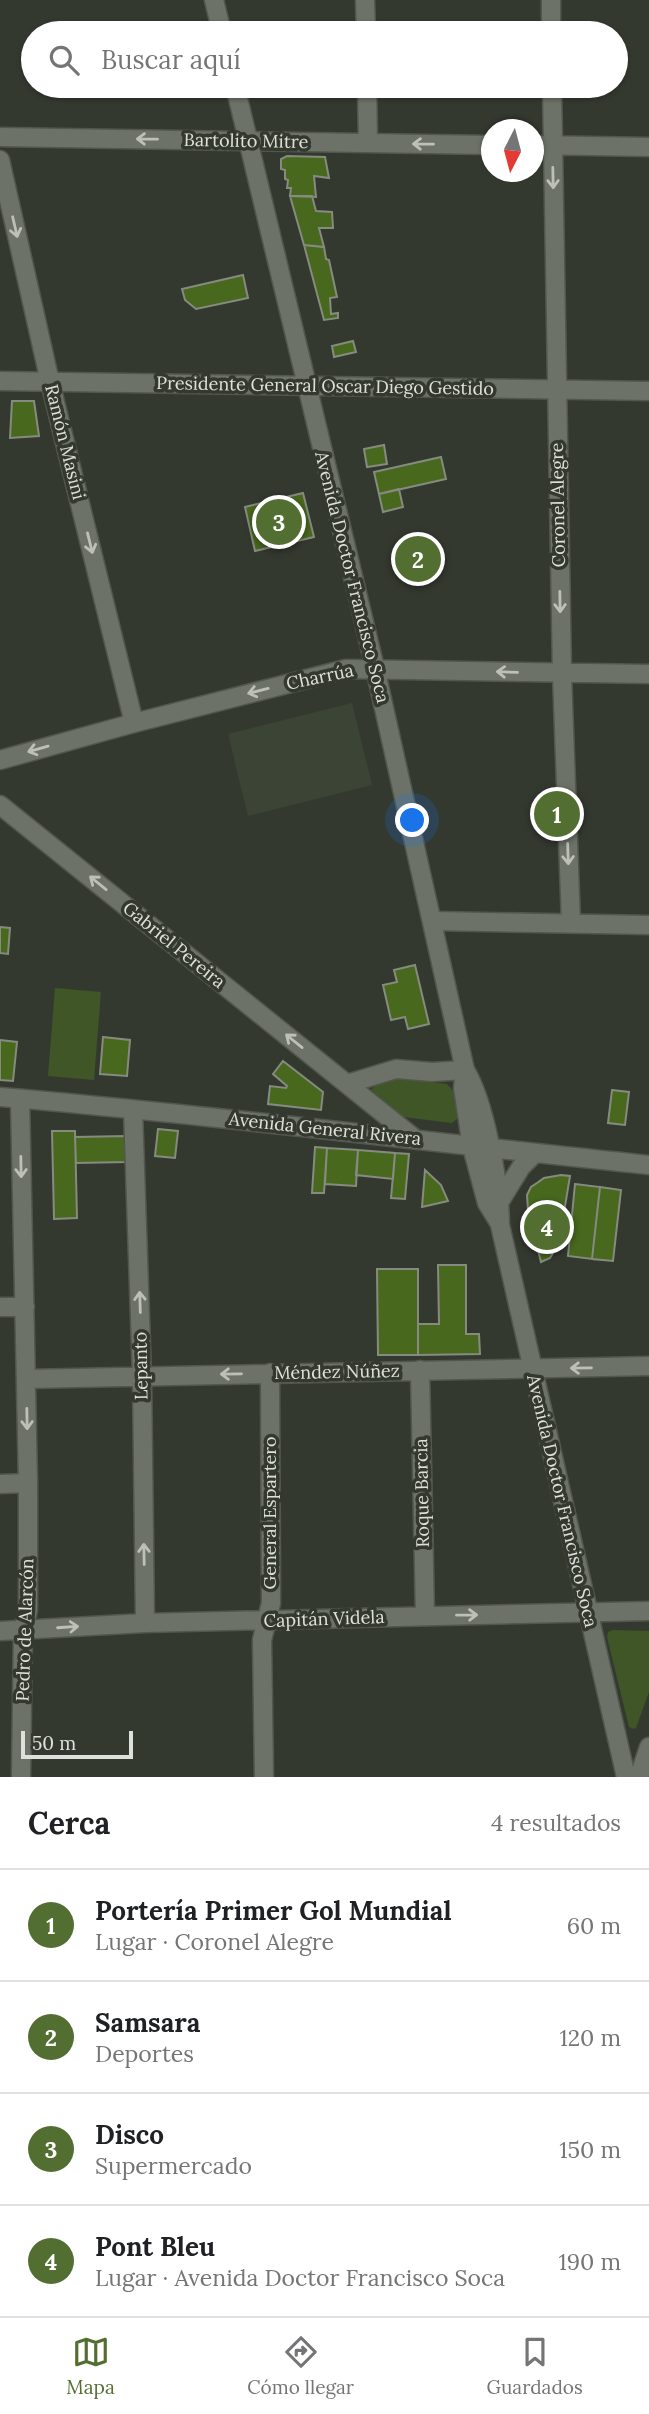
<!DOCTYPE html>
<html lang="es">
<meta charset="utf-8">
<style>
body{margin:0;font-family:Lora,serif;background:#f6f6f6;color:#202124}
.compass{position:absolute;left:481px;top:119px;width:63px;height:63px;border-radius:50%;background:#fff;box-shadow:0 2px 5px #0004;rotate:186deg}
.scale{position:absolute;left:21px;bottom:18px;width:112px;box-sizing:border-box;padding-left:7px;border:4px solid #dee1db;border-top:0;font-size:19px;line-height:24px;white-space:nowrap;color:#dee1db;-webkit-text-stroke:5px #343930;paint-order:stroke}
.you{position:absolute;left:413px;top:821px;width:24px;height:24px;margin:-18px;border:5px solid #fff;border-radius:50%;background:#1a73e8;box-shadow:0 0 0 10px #1a73e833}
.badge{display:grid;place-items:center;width:46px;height:46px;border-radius:50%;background:#536e31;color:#fff;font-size:23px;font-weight:700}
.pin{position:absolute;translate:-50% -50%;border:4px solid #fff;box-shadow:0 2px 7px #0006}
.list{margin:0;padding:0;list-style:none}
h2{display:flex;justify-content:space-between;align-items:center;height:91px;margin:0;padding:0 28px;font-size:30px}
h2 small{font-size:23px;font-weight:400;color:#757577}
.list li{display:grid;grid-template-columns:46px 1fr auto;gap:21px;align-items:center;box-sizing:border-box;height:112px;padding:0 28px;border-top:2px solid #e0e0e0}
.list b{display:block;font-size:26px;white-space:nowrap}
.list p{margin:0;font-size:23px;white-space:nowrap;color:#757577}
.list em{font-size:23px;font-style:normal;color:#757577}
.icon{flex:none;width:38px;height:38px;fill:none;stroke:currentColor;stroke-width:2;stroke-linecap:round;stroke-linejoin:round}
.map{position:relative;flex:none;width:649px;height:1777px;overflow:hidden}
.search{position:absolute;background:#fff;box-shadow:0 2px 5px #0004;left:21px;right:21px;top:21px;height:77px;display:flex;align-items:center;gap:18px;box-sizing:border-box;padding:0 24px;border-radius:38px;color:#757577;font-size:26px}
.sheet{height:539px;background:#fff}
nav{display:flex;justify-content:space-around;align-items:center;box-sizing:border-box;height:98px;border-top:2px solid #e0e0e0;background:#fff;font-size:19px;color:#757577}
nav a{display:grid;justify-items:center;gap:4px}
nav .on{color:#536e31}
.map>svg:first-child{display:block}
</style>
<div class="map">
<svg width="649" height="1777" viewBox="0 0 649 1777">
<rect width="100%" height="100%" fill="#343930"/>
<path fill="#3c4435" d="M352,703L372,785L248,816L228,734Z"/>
<path fill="#405626" d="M55,988L101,992L94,1080L48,1076Z
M391,1077L447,1084L453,1091L459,1117L452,1123L403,1117L371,1090L380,1080Z
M613,1630L649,1631V1692L636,1728L634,1729L629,1727L607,1637L608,1632Z"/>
<path fill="#48681e" stroke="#868b80" stroke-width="2" d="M287,156L325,157L329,178L314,176L316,197L290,196L291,188H287L288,180L285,179V170L281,169V159Z
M290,196H312L316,211L332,212L333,228H319L324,247L304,245Z
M304,245L324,247L326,259L329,260L337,297L330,298L331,314L338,313V318L324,320Z
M243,275L248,298L196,309L185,300L182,289Z
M353,341L356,352L334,357L332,346Z
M12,401H34L39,436L10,438Z
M384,445L387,464L367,467L364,449Z
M441,457L446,479L379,494L374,472Z
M399,489L403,507L383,512L379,494Z
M303,493L314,537L255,551L245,507Z
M432,545L436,567L404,573L399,551Z
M0,927L10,928L8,954L0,953Z
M415,965L429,1024L408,1029L405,1017L391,1020L383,985L397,982L394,970Z
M103,1037L130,1040L127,1076L100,1074Z
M0,1040L17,1042L13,1081L0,1080Z
M283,1061L323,1092L321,1110L268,1104L270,1086L286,1088L287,1086L273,1074Z
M612,1090L629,1092L625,1125L608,1123Z
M158,1129L178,1131L175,1158L155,1156Z
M52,1131H75L77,1218L54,1219Z
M126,1136L127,1162L76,1163L75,1137Z
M315,1147L327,1148L324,1193H312Z
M327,1148L358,1150L356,1186L325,1184Z
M358,1150L395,1153L393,1179L356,1175Z
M395,1153L409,1154L405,1199L391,1198Z
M425,1170L441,1185L448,1201L422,1207Z
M561,1175L570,1176L559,1243L550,1258L541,1262L528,1210L527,1195L531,1187L537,1183L544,1178Z
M575,1184L600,1187L592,1259L568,1256Z
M600,1187L621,1190L613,1261L592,1259Z
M438,1265H466V1334H479L480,1354L418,1355V1324H439Z
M377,1269H418V1355H378Z"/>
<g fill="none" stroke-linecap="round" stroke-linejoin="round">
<defs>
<path id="street" d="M365,0L366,33
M551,0V33
M367,86L368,143
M552,86L562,674L571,923
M0,137L491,145
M534,145L649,147
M0,160L50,382L134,723
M0,381L649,391
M0,760L134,723L346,669L649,674
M0,805L414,1138
M434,921L649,925
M347,1084L396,1069L432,1072L465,1070
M20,1099L28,1483V1610L23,1630L21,1777
M133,1110L142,1376L145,1623
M0,1307H25
M420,1370L425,1616
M26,1379L649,1366
M0,1484L28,1483
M0,1631L145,1623L649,1611
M264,1777L262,1640L271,1603L270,1373
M639,1777L649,1747"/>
<path id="secondary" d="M214,0L222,33
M235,86L375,668L465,1070C485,1102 500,1187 500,1225L626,1777
M465,1070L463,1088L472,1147L487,1203L500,1224
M0,1097C217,1115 433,1143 649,1165
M500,1201L521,1167L535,1153"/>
</defs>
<use href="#street" stroke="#52564e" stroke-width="21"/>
<use href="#secondary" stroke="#52564e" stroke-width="21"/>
<use href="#street" stroke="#6d7268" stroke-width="18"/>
<use href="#secondary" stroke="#6d7268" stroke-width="18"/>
</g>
<defs><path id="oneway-shaft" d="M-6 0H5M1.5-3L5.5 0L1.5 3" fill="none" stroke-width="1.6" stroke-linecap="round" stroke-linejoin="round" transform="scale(1.75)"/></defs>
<g stroke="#bcc0b8">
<use href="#oneway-shaft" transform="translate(147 139) rotate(-179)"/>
<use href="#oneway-shaft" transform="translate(423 144) rotate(-179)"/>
<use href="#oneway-shaft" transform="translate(553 178) rotate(89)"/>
<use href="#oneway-shaft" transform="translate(15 227) rotate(77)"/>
<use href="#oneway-shaft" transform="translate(90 543) rotate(76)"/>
<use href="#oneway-shaft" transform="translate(560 602) rotate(89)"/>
<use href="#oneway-shaft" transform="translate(507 672) rotate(-178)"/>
<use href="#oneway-shaft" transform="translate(258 691) rotate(166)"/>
<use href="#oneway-shaft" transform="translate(38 749) rotate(164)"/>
<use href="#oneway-shaft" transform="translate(568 854) rotate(88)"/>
<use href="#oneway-shaft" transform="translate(98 883) rotate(-141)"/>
<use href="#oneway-shaft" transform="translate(294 1041) rotate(-141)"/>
<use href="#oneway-shaft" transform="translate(21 1167) rotate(89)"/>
<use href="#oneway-shaft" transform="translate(140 1302) rotate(-92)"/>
<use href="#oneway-shaft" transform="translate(581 1368) rotate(179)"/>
<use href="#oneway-shaft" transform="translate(231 1374) rotate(179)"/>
<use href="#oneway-shaft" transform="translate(27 1419) rotate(89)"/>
<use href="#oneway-shaft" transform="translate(144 1554) rotate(-91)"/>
<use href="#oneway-shaft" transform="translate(467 1615) rotate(-1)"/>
<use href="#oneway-shaft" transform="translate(68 1627) rotate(-4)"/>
</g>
<g text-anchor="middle" stroke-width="7" stroke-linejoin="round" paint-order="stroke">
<g font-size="18" fill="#dee1db" stroke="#343930">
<text transform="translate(246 141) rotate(1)" y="6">Bartolito Mitre</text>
<text transform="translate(325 386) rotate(1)" y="6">Presidente General Oscar Diego Gestido</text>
<text transform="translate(65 442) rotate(76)" y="6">Ramón Masini</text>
<text transform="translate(558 505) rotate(-91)" y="6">Coronel Alegre</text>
<text transform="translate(352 577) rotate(76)" y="6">Avenida Doctor Francisco Soca</text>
<text transform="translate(320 677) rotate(-12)" y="6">Charrúa</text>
<text transform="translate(174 945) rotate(39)" y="6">Gabriel Pereira</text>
<text transform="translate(325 1129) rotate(6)" y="6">Avenida General Rivera</text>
<text transform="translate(141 1366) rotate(-91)" y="6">Lepanto</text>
<text transform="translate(337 1372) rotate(-1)" y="6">Méndez Núñez</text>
<text transform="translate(422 1493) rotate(-91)" y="6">Roque Barcia</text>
<text transform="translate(562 1501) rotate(77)" y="6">Avenida Doctor Francisco Soca</text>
<text transform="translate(270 1513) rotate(-90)" y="6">General Espartero</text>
<text transform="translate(324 1619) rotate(-2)" y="6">Capitán Videla</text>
<text transform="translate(25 1630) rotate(-88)" y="6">Pedro de Alarcón</text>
</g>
</g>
</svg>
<svg class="compass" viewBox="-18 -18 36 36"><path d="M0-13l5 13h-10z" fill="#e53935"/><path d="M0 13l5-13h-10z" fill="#757577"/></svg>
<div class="scale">50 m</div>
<div class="you"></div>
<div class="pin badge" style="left:557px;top:814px">1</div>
<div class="pin badge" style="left:418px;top:559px">2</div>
<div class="pin badge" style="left:279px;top:522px">3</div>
<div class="pin badge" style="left:547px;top:1227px">4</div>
<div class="search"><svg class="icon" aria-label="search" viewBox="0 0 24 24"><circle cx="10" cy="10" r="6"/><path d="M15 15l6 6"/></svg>Buscar aquí</div>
</div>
<section class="sheet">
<h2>Cerca<small>4 resultados</small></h2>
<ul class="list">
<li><span class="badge">1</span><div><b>Portería Primer Gol Mundial</b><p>Lugar · Coronel Alegre</p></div><em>60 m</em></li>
<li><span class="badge">2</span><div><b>Samsara</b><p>Deportes</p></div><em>120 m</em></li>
<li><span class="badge">3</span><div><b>Disco</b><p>Supermercado</p></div><em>150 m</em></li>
<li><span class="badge">4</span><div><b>Pont Bleu</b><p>Lugar · Avenida Doctor Francisco Soca</p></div><em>190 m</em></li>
</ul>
</section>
<nav>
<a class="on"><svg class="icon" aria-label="map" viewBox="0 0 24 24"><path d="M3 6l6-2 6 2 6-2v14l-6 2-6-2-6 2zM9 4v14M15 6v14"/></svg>Mapa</a>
<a><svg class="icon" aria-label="directions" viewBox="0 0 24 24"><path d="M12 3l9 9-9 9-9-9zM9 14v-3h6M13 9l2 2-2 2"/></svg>Cómo llegar</a>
<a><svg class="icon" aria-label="saved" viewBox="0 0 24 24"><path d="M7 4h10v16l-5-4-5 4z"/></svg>Guardados</a>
</nav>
